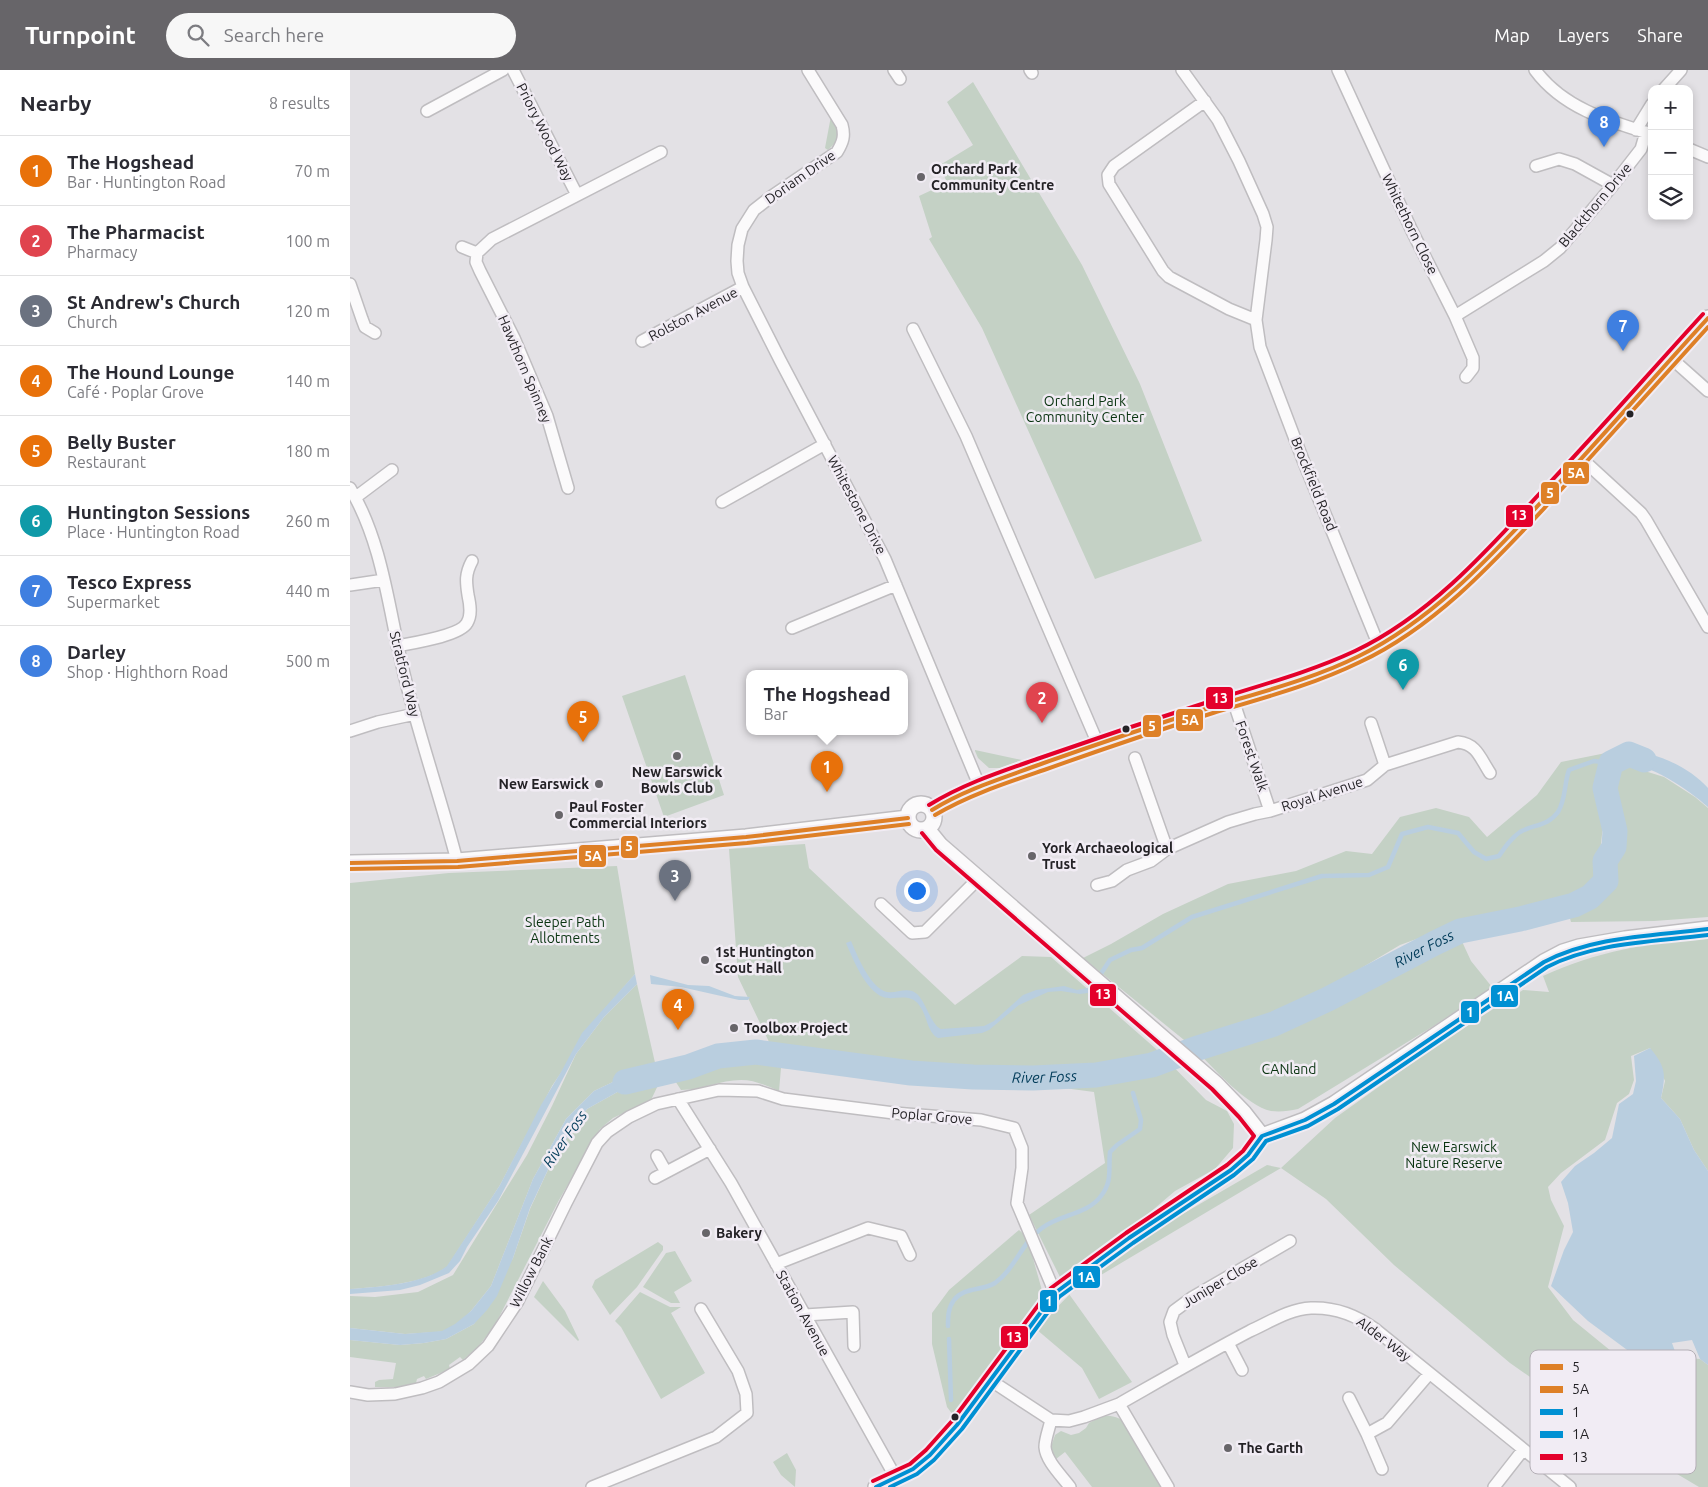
<!DOCTYPE html>
<meta charset="utf-8">
<style>
body{margin:0;font-family:Ubuntu,sans-serif;background:#f7f7f7;color:#2b2b33}
.controls{position:absolute;right:15px;top:15px;display:grid;overflow:hidden;border-radius:10px;box-shadow:0 2px 8px #0003}
.controls button{width:45px;height:45px;display:grid;place-items:center;padding:0;border:0;border-bottom:1px solid #e1e1e2;background:#fff;color:#2b2b33;font:25px sans-serif}
.you{position:absolute;left:566px;top:820px;width:18px;height:18px;margin:-12px;border:4px solid #fff;border-radius:50%;background:#1a73e8;box-shadow:0 0 0 8px #1a73e833}
.badge{display:grid;place-items:center;width:32px;height:32px;border-radius:50%;background:#676569;color:#fff;font-size:16px;font-weight:700}
.pin{position:absolute;translate:-50% -41px;filter:drop-shadow(0 1px 2px #0008)}
.pin::after{content:'';position:absolute;top:26px;width:18px;height:15px;background:inherit;clip-path:polygon(0 0,100% 0,50% 100%)}
.popup{position:absolute;left:396px;top:600px;width:162px;height:65px;box-sizing:border-box;display:grid;place-content:center;border-radius:10px;background:#fff;filter:drop-shadow(0 1px 4px #0005);font-size:16px;white-space:nowrap;color:#7c7c81}
.popup b{font-size:19px;color:#2b2b33}
.popup::after{content:'';position:absolute;left:50%;top:100%;margin-left:-10px;border:10px solid transparent;border-top-color:#fff}
.list{margin:0;padding:0;list-style:none}
h2{display:flex;justify-content:space-between;align-items:center;height:65px;margin:0;padding:0 20px;font-size:21px}
h2 small{font-size:16px;font-weight:400;color:#7c7c81}
.list li{display:grid;grid-template-columns:32px 1fr auto;gap:15px;align-items:center;box-sizing:border-box;height:70px;padding:0 20px;border-top:1px solid #e1e1e2}
.list b{display:block;font-size:19px;white-space:nowrap}
.list p{margin:0;font-size:16px;white-space:nowrap;color:#7c7c81}
.list em{font-size:16px;font-style:normal;color:#7c7c81}
.icon{flex:none;width:28px;height:28px;fill:none;stroke:currentColor;stroke-width:2;stroke-linecap:round;stroke-linejoin:round}
.map{position:relative;flex:none;width:1358px;height:1417px;overflow:hidden}
header{display:flex;align-items:center;gap:30px;box-sizing:border-box;height:70px;padding:0 25px;background:#676569;color:#fff}
header strong{font-size:24px}
nav{display:flex;gap:28px;margin-inline-start:auto;font-size:18px}
.search{width:350px;height:45px;background:#f7f7f7;display:flex;align-items:center;gap:12px;box-sizing:border-box;padding:0 18px;border-radius:28px;color:#7c7c81;font-size:19px}
main{display:flex}
aside{flex:1;background:#fff}
.map>svg:first-child{display:block}
</style>
<header>
<strong>Turnpoint</strong>
<div class="search"><svg class="icon" aria-label="search" viewBox="0 0 24 24"><circle cx="10" cy="10" r="6"/><path d="M15 15l6 6"/></svg>Search here</div>
<nav><a>Map</a><a>Layers</a><a>Share</a></nav>
</header>
<main>
<aside>
<h2>Nearby<small>8 results</small></h2>
<ul class="list">
<li><span class="badge" style="background:#e8710a">1</span><div><b>The Hogshead</b><p>Bar · Huntington Road</p></div><em>70 m</em></li>
<li><span class="badge" style="background:#e0444e">2</span><div><b>The Pharmacist</b><p>Pharmacy</p></div><em>100 m</em></li>
<li><span class="badge" style="background:#6b7280">3</span><div><b>St Andrew's Church</b><p>Church</p></div><em>120 m</em></li>
<li><span class="badge" style="background:#e8710a">4</span><div><b>The Hound Lounge</b><p>Café · Poplar Grove</p></div><em>140 m</em></li>
<li><span class="badge" style="background:#e8710a">5</span><div><b>Belly Buster</b><p>Restaurant</p></div><em>180 m</em></li>
<li><span class="badge" style="background:#0f9aa8">6</span><div><b>Huntington Sessions</b><p>Place · Huntington Road</p></div><em>260 m</em></li>
<li><span class="badge" style="background:#3f7fe0">7</span><div><b>Tesco Express</b><p>Supermarket</p></div><em>440 m</em></li>
<li><span class="badge" style="background:#3f7fe0">8</span><div><b>Darley</b><p>Shop · Highthorn Road</p></div><em>500 m</em></li>
</ul>
</aside>
<div class="map">
<svg width="1358" height="1417" viewBox="0 0 1358 1417">
<rect width="100%" height="100%" fill="#e3e1e5"/>
<path fill="#c4d1c5" d="M623,12L732,195L790,314L852,471L745,509L632,258L579,169L582,167L569,126L597,113L590,95L623,75L597,32Z
M481,46L489,60V69L478,80L475,78Z
M335,605L374,725L314,747L272,626Z
M625,681V680L672,690L650,698H639L628,688Z
M1261,682L1249,792L1252,808L1240,822L1224,830L1105,855L1050,875L946,937L910,952L839,974L733,888L761,874L813,844L878,814L946,801L996,781L1022,784L1050,747L1086,738L1119,747L1137,767L1187,725L1211,692Z
M1269,693L1314,707L1345,727L1358,738V847L1304,851L1221,852L1219,845L1238,835L1257,818L1269,764V736L1262,721Z
M455,774L459,798L605,935L672,886L701,887L805,978L856,1030L877,1041L884,1054L883,1078L865,1099L825,1121L778,1161L742,1187L710,1207L679,1145L755,1093L744,1022L676,1013L431,998L429,1021C417,1016 405,1010 391,1010C370,1010 352,1020 331,1020L320,1003H338L354,999L369,992L415,993L431,997L388,907L379,779Z
M267,796L285,904L253,941L202,1016L150,1115L97,1197C74,1214 28,1217 0,1219V813L99,803Z
M1109,865L1121,891L1142,917L1082,957L948,1039C939,1041 930,1042 921,1041C897,1036 862,997 845,979L868,982L918,964L1037,904Z
M1358,868V1101L1344,1080L1330,1049L1311,1028L1315,1011L1300,978L1281,986L1284,1010L1279,1024L1267,1033L1255,1070L1211,1103L1198,1117L1201,1130L1214,1156L1198,1217L1223,1250L1272,1290L1310,1303L1322,1298L1327,1287L1350,1289L1358,1295V1417H1349L1275,1373L1160,1293L1044,1195L976,1129L931,1098L719,1224L782,1312L749,1329L732,1298L686,1259L719,1225L717,1220L817,1153L917,1095L931,1098L985,1048L1093,971L1173,920L1199,922L1193,906C1244,882 1302,872 1358,868Z
M287,914L306,997L290,999L244,1021L216,1049L183,1109L141,1216L121,1241L102,1261L55,1264L0,1258V1226L25,1227L68,1222L103,1205L177,1085L202,1036L226,984L254,947Z
M309,1006L310,1011L301,1030L263,1048L250,1059L209,1130L145,1255L128,1277L113,1290L110,1287L99,1295L100,1299L76,1309L74,1306L67,1309L66,1313L48,1317H25V1312L29,1310L43,1309L46,1293L0,1287V1270L50,1275L74,1273L96,1269L124,1254L163,1188L180,1139L203,1089L230,1049L237,1039L271,1020Z
M669,1160L677,1167L693,1224L603,1345L597,1337L582,1274V1243L599,1220Z
M308,1172L313,1176V1180L287,1217L260,1245L242,1217L245,1210Z
M325,1181L342,1211L324,1222L330,1233H321L293,1217L316,1183Z
M193,1211L215,1241L229,1270L228,1271L184,1227Z
M290,1222L320,1237H331L321,1243L355,1303L311,1329L271,1257L265,1251Z
M752,1346C761,1345 769,1347 776,1353L812,1417H742L715,1382L706,1389L700,1380L705,1365L711,1361L721,1365L729,1363L736,1358L739,1353Z
M437,1383L446,1400L445,1417L431,1405L423,1392Z"/>
<path fill="#b9cedf" d="M1272,680C1303,681 1337,695 1358,718V737C1337,718 1294,689 1265,693L1261,682Z
M501,871C507,885 520,918 537,922C546,924 558,916 567,924C576,932 581,955 591,959L634,956L644,951L673,925L686,920L714,916L727,920L737,918L743,922L730,924L711,921L698,922L669,935L639,960L632,963L588,968C577,963 577,944 569,935C560,922 543,931 533,927C515,920 503,889 496,873Z
M285,904L287,914L254,947L226,984L148,1131L117,1177L110,1191L99,1203L70,1215L50,1220L0,1224V1219C28,1217 74,1214 97,1196L150,1115L191,1035L211,1002L232,963Z
M300,905L338,915L359,916L385,926L400,927L398,930H389L331,917L301,914Z
M1300,978C1316,997 1316,1004 1311,1028L1330,1049L1344,1080L1358,1101V1295L1350,1289L1342,1270L1322,1273L1327,1287L1322,1299L1288,1288L1238,1251L1201,1216L1214,1180L1223,1162L1218,1133L1211,1112L1225,1096L1244,1083L1262,1068L1269,1034L1283,1024L1286,1011L1284,986Z
M306,997L309,1006L271,1020L237,1039L230,1049L203,1089L180,1138L163,1188L147,1226L137,1240L124,1254L96,1269L74,1273L50,1275L0,1270V1258L55,1264L92,1261L105,1254L121,1241L141,1216L183,1109L216,1049L244,1021L290,999Z"/>
<g fill="none" stroke-linecap="round" stroke-linejoin="round">
<path stroke="#b9cedf" stroke-width="4.5" d="M735,921L740,920L760,890L781,880L792,878L842,847L972,806L1019,805L1038,797L1052,764L1078,757L1108,763L1124,782L1136,789L1149,786C1155,777 1161,768 1170,762C1183,754 1197,757 1208,742C1216,729 1214,714 1219,700L1244,691L1261,693
M598,1256C598,1247 598,1238 604,1230C614,1217 632,1221 645,1213C665,1199 672,1172 692,1158C710,1144 737,1145 751,1126C763,1110 758,1100 760,1082L767,1075L790,1059L791,1050L783,1023
M599,1269L601,1330"/>
<path stroke="#b9cedf" stroke-width="25" id="s1" d="M275,1012L338,997L368,986L406,982L561,1003L623,1007L683,1008L746,1005L802,995L845,979L924,954L978,929L1085,873L1110,861L1170,849L1224,835L1240,827L1256,811L1255,791L1264,777L1265,761L1255,718L1261,693L1279,684L1294,690"/>
<defs>
<path id="minor" d="M163,0L227,125
M458,0L492,55C495,66 493,72 487,82L422,126L404,140L392,159L388,175L387,191L388,203L393,217L430,290L535,489L629,715
M544,0L550,9
M680,0L682,3
M832,0L868,50L889,91L913,144L917,157L916,170L906,250L910,277L953,390L1029,576
M988,0L1062,161L1105,246L1123,288V298L1116,307
M1185,0C1213,38 1258,51 1301,64
M1314,19L1331,0
M855,31L764,96L758,105L759,114L813,201L819,207L879,239L906,250
M77,41L153,0
M1286,60L1302,34
M1339,79L1358,87
M1186,96L1209,89L1225,94L1263,115
M112,177L127,183
M0,214L12,249L15,257L25,263
M1105,246L1194,191L1210,178L1263,115L1291,79L1296,62
M563,259L616,366L748,674
M292,271L393,217
M1321,288L1358,321
M1231,388L1291,443L1296,450L1358,557
M0,418C34,475 39,544 55,608C70,669 91,729 107,791
M218,418L197,346L164,268L130,201L126,192L127,183L142,169L311,82
M6,427L42,400
M372,432L475,374
M0,515L34,510
M442,558L546,515
M47,576C62,573 110,566 117,553C122,545 120,534 118,525C116,512 115,504 122,491
M883,630L920,741
M1021,653L1035,695
M0,661L28,652L65,644
M785,688L817,779
M747,815L762,811L777,800L801,791L817,779L878,752L905,744L920,741L1017,710L1035,695L1108,672C1127,674 1130,688 1140,703
M531,834L562,863L575,862L628,809
M328,1029L381,1113L546,1408
M307,1086L316,1102
M305,1108L360,1079
M426,1194L518,1158L551,1166L560,1185
M455,1245L503,1242L504,1276
M878,1273L892,1300
M835,1295L823,1265L820,1252L824,1241L843,1227L940,1171
M640,1310L701,1350L719,1351L734,1347L769,1334L818,1417
M0,1322L18,1325L45,1324L72,1318L89,1312L119,1294L138,1276L168,1231L216,1133L247,1073L257,1062L279,1047L306,1034L369,1020L408,1021L433,1029L544,1043L631,1050L664,1058L672,1078V1098L667,1133L705,1223
M999,1328L1017,1364L1037,1353L1079,1304
M769,1334C813,1309 856,1284 900,1261C920,1252 939,1239 961,1238C985,1237 1006,1245 1025,1259L1220,1417
M701,1350C699,1359 695,1369 695,1377C696,1391 712,1406 720,1417
M1017,1364L1032,1399
M242,1417L366,1367L397,1343L396,1324L388,1301L351,1239
M1144,1417L1173,1380"/>
<path id="tertiary" d="M558 747a13 13 0 1 1 26 0a13 13 0 1 1-26 0Z
M582,740C619,716 659,706 700,691C754,672 807,654 862,637C911,622 962,608 1009,586C1073,555 1131,495 1180,444C1240,380 1298,313 1358,248
M577,759L590,775L866,1014L894,1043L912,1066
M0,793L107,791L396,767L558,748
M526,1417L563,1399L580,1385L607,1355L705,1223L779,1168L881,1100L898,1085L912,1066L955,1050L984,1034L1194,892L1213,882L1229,877L1275,869L1358,859"/>
</defs>
<use href="#minor" stroke="#bfbdc0" stroke-width="14"/>
<use href="#tertiary" stroke="#bfbdc0" stroke-width="18"/>
<use href="#minor" stroke="#fbfafb" stroke-width="11"/>
<use href="#tertiary" stroke="#fbfafb" stroke-width="15"/>
<defs>
<path id="bus-1" d="M582,740C616,719 653,708 691,694C747,674 804,655 862,637C911,622 963,609 1009,586C1083,550 1141,486 1196,427C1251,368 1304,307 1358,248
M0,793L107,791L396,767L558,748"/>
<path id="bus-2" d="M585,745C619,725 656,713 694,700C750,680 806,661 863,643C913,628 963,615 1010,592C1085,557 1144,492 1200,432C1253,374 1305,315 1358,257
M0,799L108,797L397,773L559,754"/>
<path id="bus-3" d="M526,1417L563,1399L580,1385L607,1355L705,1223L779,1168L881,1100L898,1085L912,1066L955,1050L984,1034L1194,892C1243,866 1304,866 1358,859"/>
<path id="bus-4" d="M540,1417L567,1404L584,1390L612,1359L709,1227L783,1173L884,1105L903,1089L916,1071L958,1056L988,1039L1197,897C1245,872 1305,872 1358,865"/>
<path id="bus-5" d="M579,735C613,714 650,702 687,689C744,669 801,650 858,632C907,616 958,603 1005,581C1079,546 1137,481 1191,422C1246,364 1299,303 1353,244
M523,1411L560,1394L576,1380L602,1351L701,1218L776,1163L877,1095L893,1081L904,1066L889,1047L862,1019L586,780L572,763"/>
</defs>
<use href="#bus-1" stroke="#f1ecf4" stroke-width="8"/>
<use href="#bus-2" stroke="#f1ecf4" stroke-width="8"/>
<use href="#bus-3" stroke="#f1ecf4" stroke-width="8"/>
<use href="#bus-4" stroke="#f1ecf4" stroke-width="8"/>
<use href="#bus-5" stroke="#f1ecf4" stroke-width="8"/>
<use href="#bus-1" stroke="#de8027" stroke-width="4"/>
<use href="#bus-2" stroke="#de8027" stroke-width="4"/>
<use href="#bus-3" stroke="#0090d3" stroke-width="4"/>
<use href="#bus-4" stroke="#0090d3" stroke-width="4"/>
<use href="#bus-5" stroke="#e4002b" stroke-width="4"/>
</g>
<g fill="#676569" stroke="#f1ecf4" stroke-width="2">
<circle cx="571" cy="107" r="5"/>
<circle cx="327" cy="686" r="5"/>
<circle cx="249" cy="714" r="5"/>
<circle cx="209" cy="745" r="5"/>
<circle cx="682" cy="786" r="5"/>
<circle cx="355" cy="890" r="5"/>
<circle cx="384" cy="958" r="5"/>
<circle cx="356" cy="1163" r="5"/>
<circle cx="878" cy="1378" r="5"/>
</g>
<g fill="#242226" stroke="#f1ecf4" stroke-width="2">
<circle cx="1280" cy="344" r="4.5"/>
<circle cx="776" cy="659" r="4.5"/>
<circle cx="605" cy="1347" r="4.5"/>
</g>
<g text-anchor="middle" stroke-width="5" stroke-linejoin="round" paint-order="stroke">
<g font-size="14" fill="#242226" stroke="#f1ecf4">
<text transform="translate(195 62) rotate(63)" y="5">Priory Wood Way</text>
<text transform="translate(450 107) rotate(-35)" y="5">Doriam Drive</text>
<text transform="translate(1245 135) rotate(-50)" y="5">Blackthorn Drive</text>
<text transform="translate(1060 154) rotate(64)" y="5">Whitethorn Close</text>
<text transform="translate(343 244) rotate(-28)" y="5">Rolston Avenue</text>
<text transform="translate(175 299) rotate(67)" y="5">Hawthorn Spinney</text>
<text transform="translate(964 414) rotate(68)" y="5">Brockfield Road</text>
<text transform="translate(507 435) rotate(62)" y="5">Whitestone Drive</text>
<text transform="translate(55 604) rotate(76)" y="5">Stratford Way</text>
<text transform="translate(902 686) rotate(71)" y="5">Forest Walk</text>
<text transform="translate(972 724) rotate(-18)" y="5">Royal Avenue</text>
<text transform="translate(582 1046) rotate(5)" y="5">Poplar Grove</text>
<text transform="translate(181 1202) rotate(-63)" y="5">Willow Bank</text>
<text transform="translate(870 1212) rotate(-31)" y="5">Juniper Close</text>
<text transform="translate(453 1243) rotate(61)" y="5">Station Avenue</text>
<text transform="translate(1034 1269) rotate(37)" y="5">Alder Way</text>
</g>
<g font-size="14" font-weight="bold" fill="#242226" stroke="#f1ecf4" text-anchor="start">
<text x="581" y="104">Orchard Park<tspan x="581" dy="16">Community Centre</tspan></text>
<text x="327" y="707" text-anchor="middle">New Earswick<tspan x="327" dy="16">Bowls Club</tspan></text>
<text x="239" y="719" text-anchor="end">New Earswick</text>
<text x="219" y="742">Paul Foster<tspan x="219" dy="16">Commercial Interiors</tspan></text>
<text x="692" y="783">York Archaeological<tspan x="692" dy="16">Trust</tspan></text>
<text x="365" y="887">1st Huntington<tspan x="365" dy="16">Scout Hall</tspan></text>
<text x="394" y="963">Toolbox Project</text>
<text x="366" y="1168">Bakery</text>
<text x="888" y="1383">The Garth</text>
</g>
<g font-size="14" fill="#0a3411" stroke="#f1ecf4">
<text x="735" y="336">Orchard Park<tspan x="735" dy="16">Community Center</tspan></text>
<text x="215" y="857">Sleeper Path<tspan x="215" dy="16">Allotments</tspan></text>
<text x="939" y="1004">CANland</text>
<text x="1104" y="1082">New Earswick<tspan x="1104" dy="16">Nature Reserve</tspan></text>
</g>
<g font-size="15" font-style="italic" fill="#003b59" stroke="#f1ecf4">
<text dy="5" stroke="none"><textPath href="#s1" startOffset="830">River Foss</textPath></text>
<text dy="5" stroke="none"><textPath href="#s1" startOffset="425">River Foss</textPath></text>
<text transform="translate(215 1069) rotate(-55)" y="5">River Foss</text>
</g>
</g>
<rect x="1180" y="1280" width="166" height="124" rx="8" fill="#f1ecf4" stroke="#b4afb6" stroke-width="1"/>
<rect x="1190" y="1294" width="23" height="6" fill="#de8027"/>
<rect x="1190" y="1316" width="23" height="7" fill="#de8027"/>
<rect x="1190" y="1339" width="23" height="6" fill="#0090d3"/>
<rect x="1190" y="1361" width="23" height="7" fill="#0090d3"/>
<rect x="1190" y="1384" width="23" height="6" fill="#e4002b"/>
<g font-size="14" fill="#242226">
<text x="1222" y="1302">5</text>
<text x="1222" y="1324">5A</text>
<text x="1222" y="1347">1</text>
<text x="1222" y="1369">1A</text>
<text x="1222" y="1392">13</text>
</g>
<g stroke="#f1ecf4" stroke-width="2">
<rect x="1212" y="391" width="28" height="24" rx="5" fill="#de8027"/>
<rect x="1190" y="411" width="20" height="24" rx="5" fill="#de8027"/>
<rect x="1155" y="434" width="29" height="24" rx="5" fill="#e4002b"/>
<rect x="855" y="616" width="29" height="24" rx="5" fill="#e4002b"/>
<rect x="825" y="638" width="29" height="24" rx="5" fill="#de8027"/>
<rect x="792" y="644" width="20" height="24" rx="5" fill="#de8027"/>
<rect x="270" y="765" width="19" height="24" rx="5" fill="#de8027"/>
<rect x="228" y="774" width="29" height="24" rx="5" fill="#de8027"/>
<rect x="739" y="913" width="28" height="24" rx="5" fill="#e4002b"/>
<rect x="1140" y="914" width="29" height="24" rx="5" fill="#0090d3"/>
<rect x="1110" y="930" width="20" height="24" rx="5" fill="#0090d3"/>
<rect x="722" y="1195" width="29" height="24" rx="5" fill="#0090d3"/>
<rect x="689" y="1219" width="19" height="24" rx="5" fill="#0090d3"/>
<rect x="650" y="1255" width="29" height="24" rx="5" fill="#e4002b"/>
</g>
<g font-size="14" text-anchor="middle" font-weight="bold" fill="#fff">
<text x="1226" y="408">5A</text>
<text x="1200" y="428">5</text>
<text x="1169" y="450">13</text>
<text x="870" y="633">13</text>
<text x="840" y="655">5A</text>
<text x="802" y="661">5</text>
<text x="279" y="781">5</text>
<text x="243" y="791">5A</text>
<text x="753" y="929">13</text>
<text x="1155" y="931">1A</text>
<text x="1120" y="947">1</text>
<text x="736" y="1212">1A</text>
<text x="699" y="1236">1</text>
<text x="664" y="1272">13</text>
</g>
</svg>
<div class="controls">
<button>+</button>
<button>−</button>
<button><svg class="icon" aria-label="layers" viewBox="0 0 24 24"><path d="M12 4l9 5-9 5-9-5zM3 14l9 5 9-5"/></svg></button>
</div>
<div class="you"></div>
<div class="pin badge" style="left:477px;top:722px;background:#e8710a">1</div>
<div class="popup"><b>The Hogshead</b>Bar</div>
<div class="pin badge" style="left:692px;top:653px;background:#e0444e">2</div>
<div class="pin badge" style="left:325px;top:831px;background:#6b7280">3</div>
<div class="pin badge" style="left:328px;top:960px;background:#e8710a">4</div>
<div class="pin badge" style="left:233px;top:672px;background:#e8710a">5</div>
<div class="pin badge" style="left:1053px;top:620px;background:#0f9aa8">6</div>
<div class="pin badge" style="left:1273px;top:281px;background:#3f7fe0">7</div>
<div class="pin badge" style="left:1254px;top:77px;background:#3f7fe0">8</div>
</div>
</main>
